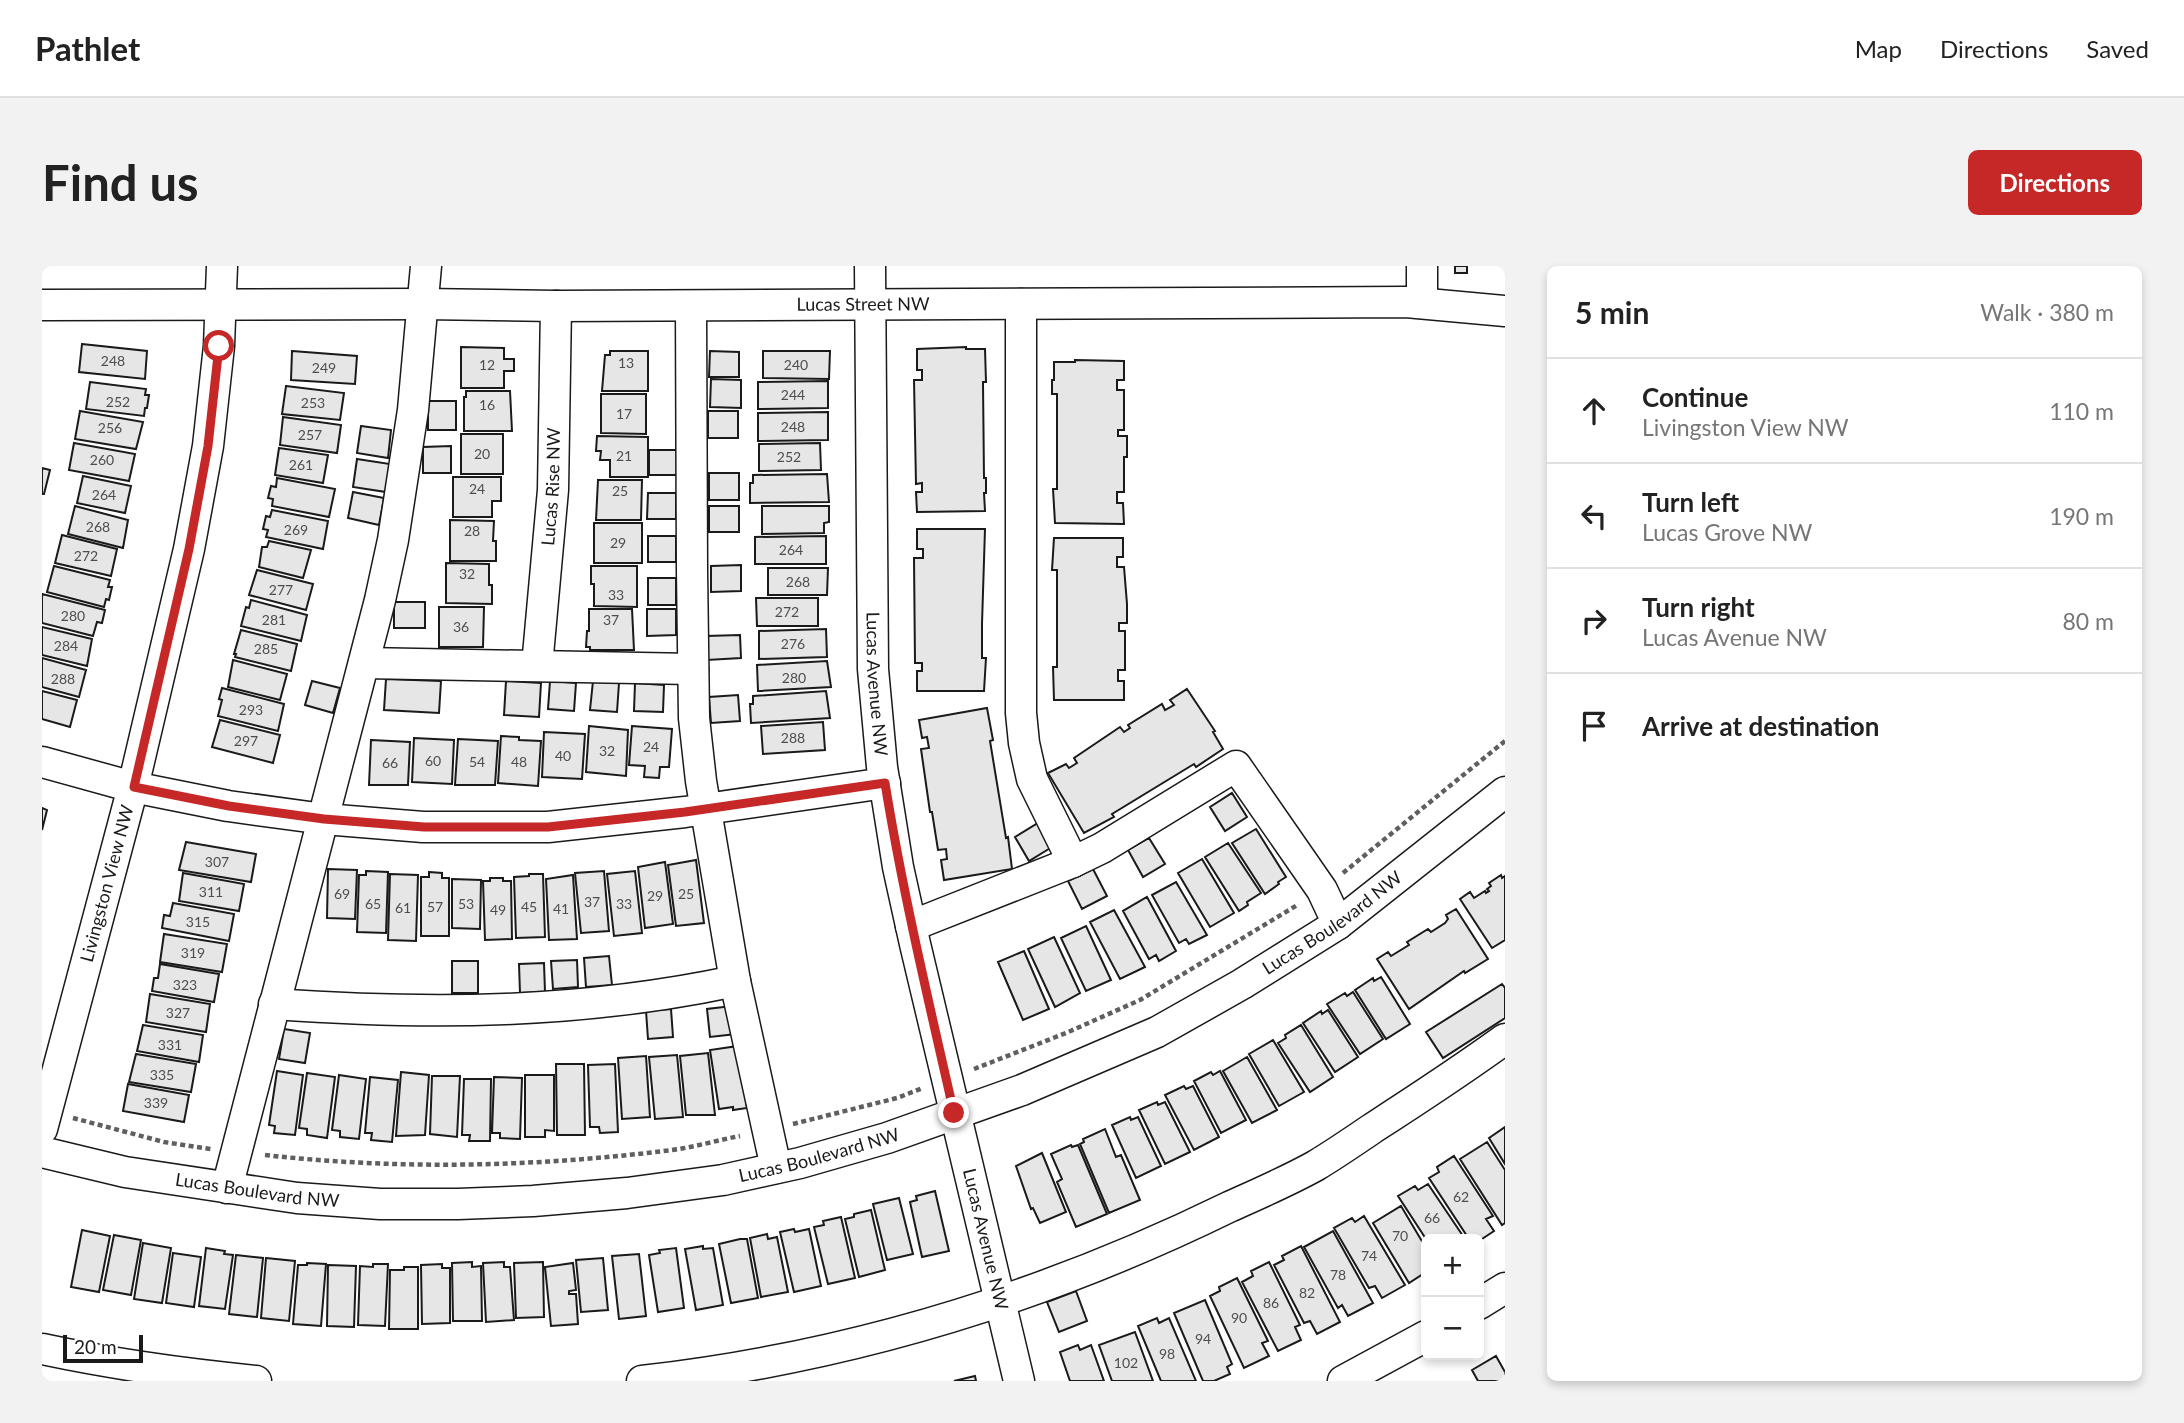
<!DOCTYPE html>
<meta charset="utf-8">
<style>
body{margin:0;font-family:Lato,sans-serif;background:#f2f2f2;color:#222}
.controls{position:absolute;right:21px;bottom:21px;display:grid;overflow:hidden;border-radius:10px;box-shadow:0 4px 10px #0003}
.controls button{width:63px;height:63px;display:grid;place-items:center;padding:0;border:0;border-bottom:2px solid #e0e0e0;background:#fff;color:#222;font:35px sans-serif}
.scale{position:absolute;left:21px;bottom:18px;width:80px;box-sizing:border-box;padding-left:7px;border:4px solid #1a1a1a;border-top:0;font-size:19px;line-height:24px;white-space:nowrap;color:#1a1a1a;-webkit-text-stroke:5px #fff;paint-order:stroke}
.stop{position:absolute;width:21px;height:21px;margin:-16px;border:5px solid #c62828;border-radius:50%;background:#fff}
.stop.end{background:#c62828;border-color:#fff;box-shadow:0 2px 7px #0008}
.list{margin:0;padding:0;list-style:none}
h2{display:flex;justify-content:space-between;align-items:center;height:91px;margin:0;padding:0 28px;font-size:30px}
h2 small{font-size:23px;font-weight:400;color:#767676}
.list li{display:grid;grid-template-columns:46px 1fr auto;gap:21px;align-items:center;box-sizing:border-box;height:105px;padding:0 28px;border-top:2px solid #e0e0e0}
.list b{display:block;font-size:26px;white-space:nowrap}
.list p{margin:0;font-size:23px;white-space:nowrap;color:#767676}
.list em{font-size:23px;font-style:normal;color:#767676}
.icon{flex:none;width:38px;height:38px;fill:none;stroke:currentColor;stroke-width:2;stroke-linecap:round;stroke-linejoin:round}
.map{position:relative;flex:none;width:1463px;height:1115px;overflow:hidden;border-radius:10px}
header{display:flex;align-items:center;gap:42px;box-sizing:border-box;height:98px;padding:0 35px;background:#fff;border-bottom:2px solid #e0e0e0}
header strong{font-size:33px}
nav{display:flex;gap:38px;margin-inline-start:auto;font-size:24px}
.intro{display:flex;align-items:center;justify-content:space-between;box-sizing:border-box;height:168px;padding:0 42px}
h1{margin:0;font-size:49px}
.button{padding:18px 32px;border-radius:10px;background:#c62828;color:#fff;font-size:24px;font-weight:700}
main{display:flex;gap:42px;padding:0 42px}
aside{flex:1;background:#fff;border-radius:10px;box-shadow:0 4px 10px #0003}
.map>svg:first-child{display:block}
</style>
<header>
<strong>Pathlet</strong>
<nav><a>Map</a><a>Directions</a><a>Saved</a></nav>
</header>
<div class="intro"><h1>Find us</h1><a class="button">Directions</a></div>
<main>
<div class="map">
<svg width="1463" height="1115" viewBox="0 0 1463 1115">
<rect width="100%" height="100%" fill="#fff"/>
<path fill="#e6e6e6" stroke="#1a1a1a" stroke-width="2" d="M1413,0H1425V7H1413Z
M40,78L105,85L103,113L37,106Z
M419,81L462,82V93H472V105H462V122H419Z
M924,81V83H943L944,116H941L942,212H944V227H942L943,245L875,246L874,226H880V217L874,218L872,114H880V104H875V83Z
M250,85L315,90L313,118L249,114Z
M568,85H606V125H560L563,89H568Z
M668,85L697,86V111H667Z
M721,85H788L787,113L721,112Z
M1033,94L1082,95V114H1075V124H1082V164H1076V170H1085V191H1082V226H1075V237H1081L1082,258L1013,257L1011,223H1015V128H1010V114H1012V96H1033Z
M669,113L699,114V142L668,141Z
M786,115V142L716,143V116Z
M48,116L104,123L103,129H107L105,142H103L102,150L44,143Z
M244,120L302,127L298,154L240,148Z
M424,125H468L470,165H422V131H424Z
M559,128H604V168L559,167Z
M386,135H414V164H386Z
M38,145L101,156L94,183L33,173Z
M666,145H696V172H666Z
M786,146V174L716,175V147Z
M241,151L299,159L295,187L238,179Z
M319,160L349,164L346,192L315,187Z
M419,168H461V208H419Z
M555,170L606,171V211H568V194H558L559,185H554Z
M32,177L93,188L87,215L27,204Z
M778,177L779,204L717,205V178Z
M409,180V207H381V181Z
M237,182L286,189L281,217L233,209Z
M607,184H635L636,209H607Z
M315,193L348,198L344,226L311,221Z
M0,202L8,204L2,228H0Z
M667,207H697V234H667Z
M785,208L787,236L708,237V217H711V209Z
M41,210L89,220L83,247L35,237Z
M411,211H459V235H450V251H411Z
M235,212L293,223L287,251L230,240L231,233L226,232L229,220L234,221Z
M556,214H600L599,254H554Z
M311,226L342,232L337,259L306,252Z
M606,227H634V253H605Z
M33,240L86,254L81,282L26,268Z
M667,240H697V266H667Z
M720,240H787V256L782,257V267L720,268Z
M230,244L286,255L281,283L224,271L226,264L221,263L224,250L228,251Z
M408,254L452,255L451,275H454V295H408Z
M552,257H600V297H552Z
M875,263H943L940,358V392H944L942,425H875V405H880V397H873L872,292H881V283H875Z
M20,269L75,283L69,310L13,297Z
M606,270H634V296H606Z
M784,270V298H713V271Z
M1012,272H1081V291H1075V301H1082L1085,338V357H1077V365H1083V404H1076V415H1082V434H1012L1011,401H1015V304H1010Z
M227,275L269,284L261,312L217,301L220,281H225Z
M404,297L447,298V319H450V338L404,337Z
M699,299V325L669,326V300Z
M12,300L68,314L66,321H70L67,334L64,333L62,341L5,326Z
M549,300H595V341L552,340V318H549Z
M726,302H786L785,329H726Z
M215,304L271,318L264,344L207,329Z
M606,312H634V339H606Z
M0,328L63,344L60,357L55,356L51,370L0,357Z
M714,332H776V360H715Z
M209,334L265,349L259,375L199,360L204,341L207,342Z
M352,336H383V362H352Z
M397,341H442L441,381H397Z
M547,343H590L592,384H548V381H544L545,365H547Z
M605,343H634V369L605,370Z
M0,361L50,373L45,400L0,389Z
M784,363L785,391L717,393V365Z
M199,364L255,378L249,405L193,391L194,388H192Z
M698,369L699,392L665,394L664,370Z
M0,392L44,404L37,431L0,421Z
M191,394L245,408L238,434L186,421Z
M785,395L789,421L716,425L715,399Z
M344,413L399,415L397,447L342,444Z
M270,415L298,422L291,447L263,439Z
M464,415L499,417L497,451L462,449Z
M508,415L534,417L532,445L506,443Z
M551,415L577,417L575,446L548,444Z
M593,417L622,419L621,446L592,445Z
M180,422L242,438L236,465L176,450L180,434L177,433Z
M1145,423L1173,465L1171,466L1181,483L1154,501L1152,498L1070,548L1072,551L1042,567L1006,507L1024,498L1027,502L1035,497L1032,492L1078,461L1082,466L1088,462L1086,459L1120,438L1123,444L1132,439L1128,434Z
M0,425L35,434L28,461L0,453Z
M784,425L788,452L709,457L708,438H711V430Z
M696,429L698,455L669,457L667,431Z
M945,442L951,474L948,475L964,572L966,571L970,603L902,614L899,594L905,593L904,583L896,584L890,546H888L879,483L887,482L885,471L880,472L877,454Z
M178,454L238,469L231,497L170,481Z
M781,456L783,484L721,488L719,460Z
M547,460L586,464L584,510L544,506Z
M590,460L630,463L627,501H618L617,512L602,511L603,500L587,499Z
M502,466L543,468L540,513L500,511Z
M459,470L477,471V474L499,475L496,520L456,517Z
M372,472L412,474L410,518L370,516Z
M416,473L456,475L453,519H413Z
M329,474L368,476L366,519H327Z
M1190,527L1205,551L1183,565L1168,541Z
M0,542L5,544L0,564Z
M996,557L1010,581L987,595L973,571Z
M1214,563L1244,611L1236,616L1237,618L1223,628L1190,577Z
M1107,572L1123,598L1101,611L1086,584Z
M144,576L214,588L209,616L137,604Z
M1186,577L1219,627L1205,636L1206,639L1197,645L1163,591Z
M1160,593L1192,647L1168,661L1136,607Z
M654,594L662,657L634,660L626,599Z
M623,596L631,658L603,662L596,601Z
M286,603L315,604L313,653L285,652Z
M1051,603L1065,630L1040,643L1026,615Z
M324,605L346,606L344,667L315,666L317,609H324Z
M562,605L567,665L539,667L533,607Z
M593,605L600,667L572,670L565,608Z
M387,606L400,607V612H407V670H379V611H387Z
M141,607L202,618L197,645L137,635Z
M348,608L376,609L374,675L346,674Z
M487,608H501L503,671L474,672L472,611L487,610Z
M531,609L535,673L507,674L504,613Z
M1459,609L1460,612L1463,610V674L1450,682L1418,633L1428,626L1432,632L1443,625L1444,627L1447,625L1445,623L1449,620L1447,617Z
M448,612H461V615H469L470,673L443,674L441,615H448Z
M410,613L439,614L438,663L410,662Z
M1134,616L1165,669L1147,678L1144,673L1137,677L1110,629Z
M1105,631L1134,685L1117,695L1114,689L1107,693L1081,645Z
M131,637L192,648L187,675L120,662L122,649L128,650Z
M1414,643L1446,693L1423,707L1422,705L1367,743L1335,693L1346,686L1349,690L1367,679L1365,676L1386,663L1389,666L1403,657L1406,653L1404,649Z
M1072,644L1103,701L1078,713L1048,656Z
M1044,660L1069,714L1044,725L1019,672Z
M122,668L185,678L180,706L118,696Z
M1012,671L1038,727L1013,741L986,683Z
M982,685L1007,743L981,754L956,696Z
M567,690L570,719L544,721L542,692Z
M535,694L536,721L511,723L509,695Z
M410,695H436V727H410Z
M502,697L503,726L478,727L477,698Z
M118,698L177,708L172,736L110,725L112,712H116Z
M1339,711L1368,758L1344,773L1313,724L1331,712L1332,715Z
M1460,718L1463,722V752L1401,792L1384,766Z
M1311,726L1341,773L1318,788L1285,738L1303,727L1305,730Z
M108,728L168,738L164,766L104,756Z
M690,740L694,768L668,771L665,743Z
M629,743L631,771L606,773L604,745Z
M1286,744L1316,791L1293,806L1261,757L1279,745L1280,748Z
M101,759L161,769L157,796L95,785Z
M1259,759L1291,811L1268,826L1236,777L1244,772L1243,769Z
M242,763L268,767L263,797L237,793Z
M1231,774L1262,826L1237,840L1207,788Z
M696,780L705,842L691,844V841L677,843L668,784Z
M666,787L673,849H644L638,790Z
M94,788L154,798L149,826L87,816Z
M635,789L641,851L613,853L607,791Z
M604,790L608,851L580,853L576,792Z
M1205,791L1235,844L1210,857L1181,805Z
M514,798H542L543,869H515Z
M573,798L576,866L558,867L557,861H548L546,799Z
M235,805L261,809L253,869L232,867L233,860L227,859Z
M1178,805L1204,854L1179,867L1152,815L1169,806L1171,809Z
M359,806L387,809L383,869L354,870Z
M265,807L293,811L285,872L265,869V863L257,862Z
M297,809L324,813L317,873L298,871V865L290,864Z
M483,809H512V865L503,864V871H483Z
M390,810H418L415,871L388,868Z
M328,811L356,814L350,876L329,874L330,867H323Z
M452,811L480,812L478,873L458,872V867H450Z
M422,813H449L448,875H427L428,869H420Z
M86,818L147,829L142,856L81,845Z
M1142,820L1144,823L1151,820L1177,871L1152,884L1123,829Z
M1115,836L1116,839L1123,836L1148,886L1123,898L1097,844Z
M1088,851L1089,854L1096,851L1119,900L1094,912L1070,859Z
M1463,861V898L1447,872Z
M1063,863L1074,891L1079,889L1098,934L1067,947L1038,878L1042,876L1041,873Z
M1445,876L1463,904V957L1460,959L1418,893Z
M1029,879L1030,881L1036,879L1065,948L1034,961L1015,916L1020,913L1009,888Z
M1000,887L1024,946L998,957L991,942L989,943L974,900Z
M1412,890L1451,950L1444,953L1452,965L1437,975L1427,973L1387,912L1397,906L1395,901Z
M1386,918L1423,973H1384L1356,930L1373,920L1376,924Z
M893,925L907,985L880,991L868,936L875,934L874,930Z
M857,932L871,988L845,994L831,938Z
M1359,940L1384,982V1006L1367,1017L1331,957Z
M829,944L843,1004L817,1011L803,953L812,951V948Z
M1322,950L1363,1019L1340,1032L1333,1020L1327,1022L1292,962L1310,952L1313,956Z
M799,951L813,1012L786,1018L772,961L782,959L781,955Z
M752,963L753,966L767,963L779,1020L752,1026L738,966Z
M40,964L68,970L57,1026L29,1021Z
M1291,965L1331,1037L1306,1050L1300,1039L1296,1042L1262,981Z
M725,968L726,973L735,971L746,1026L719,1031L708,972Z
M72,969L99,974L89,1029L61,1024Z
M698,973H705L716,1032L689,1037L677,978Z
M101,977L129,982L120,1037L92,1033Z
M661,980V983L671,982L681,1039L654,1044L643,983Z
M1259,980L1298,1056L1275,1068L1268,1055L1262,1057L1232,999L1242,994L1240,990Z
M164,982L183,985L182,988L191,989L183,1043L157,1040Z
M634,982L642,1042L616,1046L607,989L618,987L617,984Z
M131,987L159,991L152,1041L124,1037Z
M597,988L604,1050L577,1053L570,990Z
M194,989L221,992L215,1051L187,1048Z
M224,992L253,995L247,1055L219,1052Z
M561,992L566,1044L539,1046L534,994Z
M430,996V1001L439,1000L440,1055H411L410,997Z
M462,996V1001H468L472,1054L444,1056L441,997Z
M501,996L502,1051L474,1052L472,997Z
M1227,996L1258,1059L1253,1061L1259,1074L1236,1085L1200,1016L1211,1010L1209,1005Z
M265,997L284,998L279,1060L251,1058L256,999H265Z
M531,997L534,1024L527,1025V1028H534L536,1058L509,1060L503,1001Z
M331,998H346L343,1060L316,1059L318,1000L331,1001Z
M400,998V1002H408V1057L380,1058L379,999Z
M286,999L314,1000L312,1061L285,1060Z
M362,1001H376V1063H347L348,1004H362Z
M1195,1012L1226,1075L1220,1077L1227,1090L1202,1102L1168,1030L1178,1025L1177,1021Z
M1034,1025L1045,1055L1017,1066L1005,1036Z
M1163,1034L1190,1098L1185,1101L1188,1108L1172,1115H1161L1132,1047Z
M1115,1052L1117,1057L1127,1052L1154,1115H1119L1096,1060Z
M1093,1066L1111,1115H1070L1057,1079Z
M1036,1079L1038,1084L1049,1079L1062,1115H1028L1018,1086Z
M1454,1090L1463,1106V1115H1436L1430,1104Z
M933,1110L934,1115H912Z"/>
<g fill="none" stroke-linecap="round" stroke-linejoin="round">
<defs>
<g id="minor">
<path id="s1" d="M828,0L831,403L840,501L856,601L873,678L977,1115"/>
<path d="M1380,37V0"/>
<path d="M979,38V447L982,477L990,513L1031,596"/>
<path id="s2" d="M0,39L381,38L514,40L1364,36L1463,45"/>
<path d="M649,40L650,304L652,452L659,515L693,715L734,902"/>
<path d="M322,397L651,403"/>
<path id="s3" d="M495,400L511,224L514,40"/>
<path d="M0,496L91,521L186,540L282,553L381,561H506L643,546L843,517"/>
<path d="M869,660L1031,596L1060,582L1194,500L1280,624L1296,658"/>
<path d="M232,738C389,749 538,748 693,715"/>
<path id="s4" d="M0,863L91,521L147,283L166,180L177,80L180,0"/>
<path id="s5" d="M0,886L83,906L255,932L338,938H416L491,935L585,927L681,914L758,897L845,872L980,824L1115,766L1200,718L1296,658L1463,526"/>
<path d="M185,922L338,334L351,274L371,144L384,0"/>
<path d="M1437,1038L1463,1022"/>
<path d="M0,1083C70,1098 142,1108 214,1115"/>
<path d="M600,1115C804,1092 1003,1031 1187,941C1216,928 1246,915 1273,900C1293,888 1312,875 1331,862C1376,833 1420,804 1463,773"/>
<path d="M1301,1115L1384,1070"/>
</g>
</defs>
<use href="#minor" stroke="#1a1a1a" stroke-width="33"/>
<path stroke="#5f5f5f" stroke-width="4.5" stroke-dasharray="5 3.5" stroke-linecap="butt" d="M1301,607L1463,475
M932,803L1024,767L1098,734L1257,638
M31,852L122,876L169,883
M751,858L855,832L881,822
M223,889C357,904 495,901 630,884C653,881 676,874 698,870"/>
<use href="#minor" stroke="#fff" stroke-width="30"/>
</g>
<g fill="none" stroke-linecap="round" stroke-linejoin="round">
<path stroke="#c62828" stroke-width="9" d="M177,80L166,180L147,283L92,521L187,540L282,553L382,561H506L643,546L843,517C861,628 887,737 912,847"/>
</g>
<g text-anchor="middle" stroke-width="5" stroke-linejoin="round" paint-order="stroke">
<g font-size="14" fill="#4d4d4d">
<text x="71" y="100">248</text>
<text x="584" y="102">13</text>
<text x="445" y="104">12</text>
<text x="754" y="104">240</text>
<text x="282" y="107">249</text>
<text x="751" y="134">244</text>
<text x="76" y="141">252</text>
<text x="271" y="142">253</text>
<text x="445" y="144">16</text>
<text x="582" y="153">17</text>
<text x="751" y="166">248</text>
<text x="68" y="167">256</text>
<text x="268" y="174">257</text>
<text x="440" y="193">20</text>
<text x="582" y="195">21</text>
<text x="747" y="196">252</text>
<text x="60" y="199">260</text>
<text x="259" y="204">261</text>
<text x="435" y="228">24</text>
<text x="578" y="230">25</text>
<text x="62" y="234">264</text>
<text x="56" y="266">268</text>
<text x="254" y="269">269</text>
<text x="430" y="270">28</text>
<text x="576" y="282">29</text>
<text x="749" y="289">264</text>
<text x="44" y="295">272</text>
<text x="425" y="313">32</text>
<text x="756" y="321">268</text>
<text x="239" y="329">277</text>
<text x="574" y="334">33</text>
<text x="745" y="351">272</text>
<text x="31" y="355">280</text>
<text x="232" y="359">281</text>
<text x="569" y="359">37</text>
<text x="419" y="366">36</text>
<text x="751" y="383">276</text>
<text x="24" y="385">284</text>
<text x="224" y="388">285</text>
<text x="752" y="417">280</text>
<text x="21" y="418">288</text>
<text x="209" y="449">293</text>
<text x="751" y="477">288</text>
<text x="204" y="480">297</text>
<text x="609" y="486">24</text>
<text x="565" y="490">32</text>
<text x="521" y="495">40</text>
<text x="391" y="500">60</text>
<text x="435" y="501">54</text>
<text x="477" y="501">48</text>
<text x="348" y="502">66</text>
<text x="175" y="601">307</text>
<text x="169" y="631">311</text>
<text x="300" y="633">69</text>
<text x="644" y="633">25</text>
<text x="613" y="635">29</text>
<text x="550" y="641">37</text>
<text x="331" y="643">65</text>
<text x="424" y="643">53</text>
<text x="582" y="643">33</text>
<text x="393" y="646">57</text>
<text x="487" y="646">45</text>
<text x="361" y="647">61</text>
<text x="519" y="648">41</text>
<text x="456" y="649">49</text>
<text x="156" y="661">315</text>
<text x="151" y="692">319</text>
<text x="143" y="724">323</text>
<text x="136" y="752">327</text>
<text x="128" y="784">331</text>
<text x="120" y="814">335</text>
<text x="114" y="842">339</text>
<text x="1419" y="936">62</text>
<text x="1390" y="957">66</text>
<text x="1358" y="975">70</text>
<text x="1327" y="995">74</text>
<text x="1296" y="1014">78</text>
<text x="1265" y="1032">82</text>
<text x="1229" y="1042">86</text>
<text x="1197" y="1057">90</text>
<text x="1161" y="1078">94</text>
<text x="1125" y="1093">98</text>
<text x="1084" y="1102">102</text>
</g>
<g font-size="18" fill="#1a1a1a" stroke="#fff">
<text dy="6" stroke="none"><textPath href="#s2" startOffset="821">Lucas Street NW</textPath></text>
<text dy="6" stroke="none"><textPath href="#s3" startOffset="180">Lucas Rise NW</textPath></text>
<text dy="6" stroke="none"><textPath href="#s1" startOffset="418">Lucas Avenue NW</textPath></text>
<text dy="6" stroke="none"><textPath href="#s4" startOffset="254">Livingston View NW</textPath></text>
<text dy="6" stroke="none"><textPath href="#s5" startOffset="1353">Lucas Boulevard NW</textPath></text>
<text dy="6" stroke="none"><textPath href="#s5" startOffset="786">Lucas Boulevard NW</textPath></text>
<text dy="6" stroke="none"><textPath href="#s5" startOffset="219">Lucas Boulevard NW</textPath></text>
<text dy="6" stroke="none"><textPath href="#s1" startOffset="985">Lucas Avenue NW</textPath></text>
</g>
</g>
</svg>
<div class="controls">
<button>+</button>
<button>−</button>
</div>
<div class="scale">20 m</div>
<div class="stop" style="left:177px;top:80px"></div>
<div class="stop end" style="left:912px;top:847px"></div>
</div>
<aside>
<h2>5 min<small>Walk · 380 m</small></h2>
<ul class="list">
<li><svg class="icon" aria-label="ahead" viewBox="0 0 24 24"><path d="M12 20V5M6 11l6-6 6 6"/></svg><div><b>Continue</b><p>Livingston View NW</p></div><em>110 m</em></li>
<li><svg class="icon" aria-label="left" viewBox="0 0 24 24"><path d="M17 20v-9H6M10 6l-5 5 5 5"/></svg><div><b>Turn left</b><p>Lucas Grove NW</p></div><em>190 m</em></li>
<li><svg class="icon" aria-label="right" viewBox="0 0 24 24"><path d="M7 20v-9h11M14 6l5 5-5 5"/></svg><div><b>Turn right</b><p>Lucas Avenue NW</p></div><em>80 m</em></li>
<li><svg class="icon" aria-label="arrive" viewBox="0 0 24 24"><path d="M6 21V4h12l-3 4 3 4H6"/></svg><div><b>Arrive at destination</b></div></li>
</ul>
</aside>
</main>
